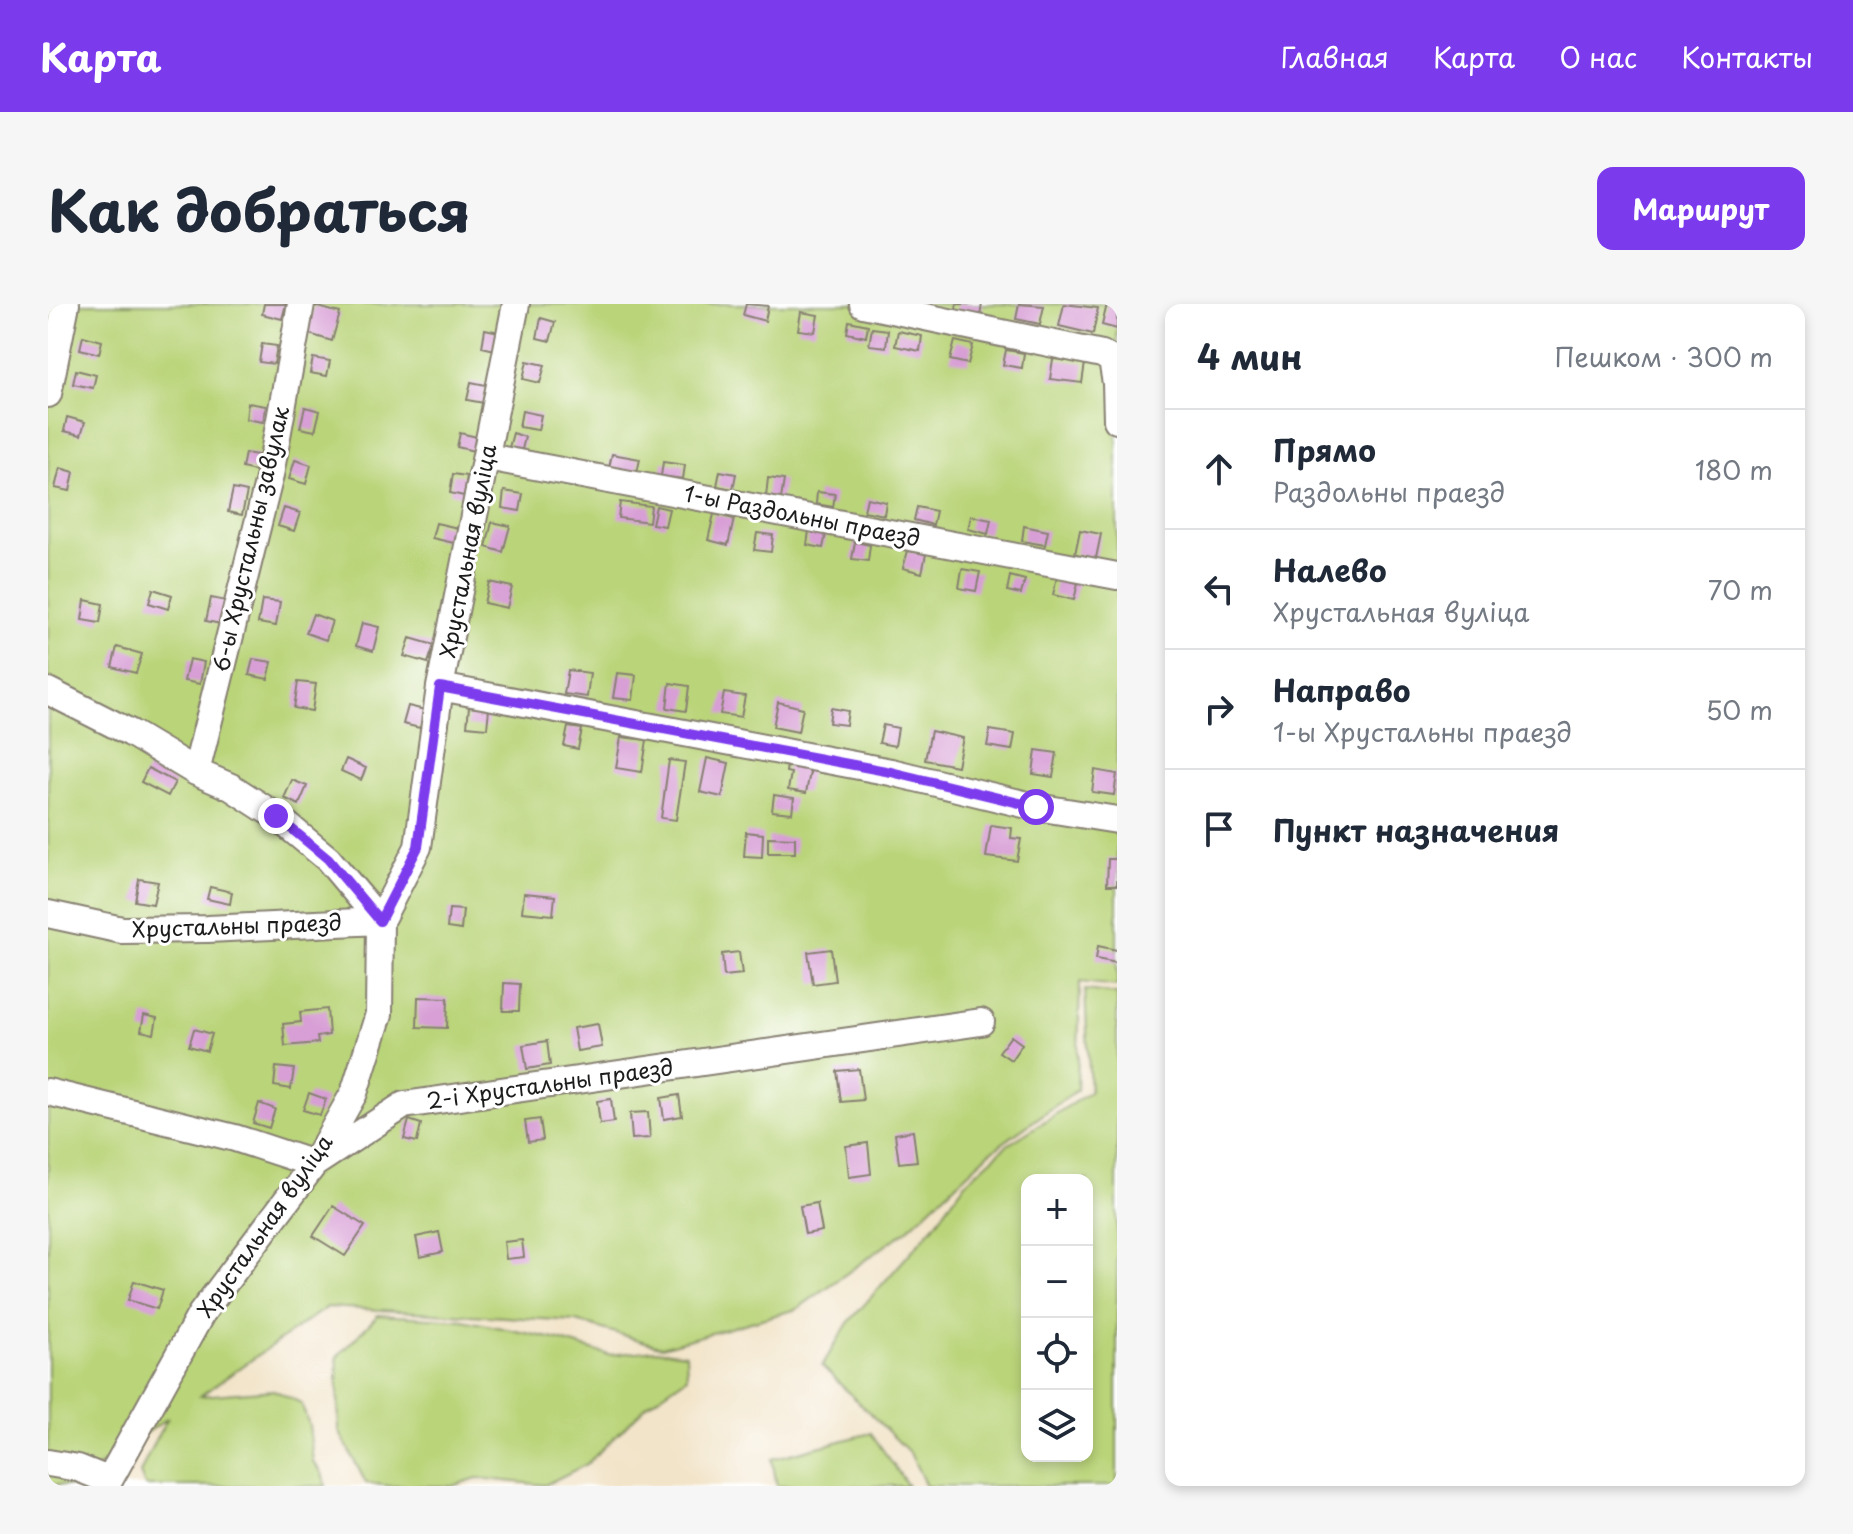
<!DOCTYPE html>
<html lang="ru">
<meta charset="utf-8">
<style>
body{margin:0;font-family:"Playpen Sans",sans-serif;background:#f6f6f7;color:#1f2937}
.controls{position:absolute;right:24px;bottom:24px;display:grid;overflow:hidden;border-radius:16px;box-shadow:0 4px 12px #0003}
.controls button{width:72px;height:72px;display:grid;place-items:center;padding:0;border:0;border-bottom:2px solid #e0e1e3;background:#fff;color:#1f2937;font:40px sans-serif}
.stop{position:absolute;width:24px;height:24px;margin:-18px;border:6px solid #7c3aed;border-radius:50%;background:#fff}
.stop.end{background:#7c3aed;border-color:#fff;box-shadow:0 2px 8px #0008}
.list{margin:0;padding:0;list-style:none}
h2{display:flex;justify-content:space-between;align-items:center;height:104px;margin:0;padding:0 32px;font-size:34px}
h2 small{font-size:26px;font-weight:400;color:#747a83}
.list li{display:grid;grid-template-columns:52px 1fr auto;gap:24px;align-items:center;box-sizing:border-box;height:120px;padding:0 32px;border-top:2px solid #e0e1e3}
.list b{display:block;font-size:30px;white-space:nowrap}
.list p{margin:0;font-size:26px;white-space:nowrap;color:#747a83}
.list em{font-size:26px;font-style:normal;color:#747a83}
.icon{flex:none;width:44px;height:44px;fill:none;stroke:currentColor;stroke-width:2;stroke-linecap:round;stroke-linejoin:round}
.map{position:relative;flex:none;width:1069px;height:1182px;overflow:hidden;border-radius:16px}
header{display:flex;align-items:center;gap:48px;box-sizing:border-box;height:112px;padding:0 40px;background:#7c3aed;color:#fff}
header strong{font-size:38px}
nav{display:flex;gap:44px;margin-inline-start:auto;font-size:28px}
.intro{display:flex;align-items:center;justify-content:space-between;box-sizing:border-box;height:192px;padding:0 48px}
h1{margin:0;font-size:56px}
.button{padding:20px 36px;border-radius:16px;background:#7c3aed;color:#fff;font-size:28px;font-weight:700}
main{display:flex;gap:48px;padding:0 48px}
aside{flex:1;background:#fff;border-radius:16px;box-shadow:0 4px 12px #0003}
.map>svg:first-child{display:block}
</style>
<header>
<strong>Карта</strong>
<nav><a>Главная</a><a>Карта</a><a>О нас</a><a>Контакты</a></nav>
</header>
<div class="intro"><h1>Как добраться</h1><a class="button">Маршрут</a></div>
<main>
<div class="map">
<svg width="1069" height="1182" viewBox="0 0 1069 1182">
<rect width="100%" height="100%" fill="#fff"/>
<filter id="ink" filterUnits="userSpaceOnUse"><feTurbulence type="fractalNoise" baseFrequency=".0125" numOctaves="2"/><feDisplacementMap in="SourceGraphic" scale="16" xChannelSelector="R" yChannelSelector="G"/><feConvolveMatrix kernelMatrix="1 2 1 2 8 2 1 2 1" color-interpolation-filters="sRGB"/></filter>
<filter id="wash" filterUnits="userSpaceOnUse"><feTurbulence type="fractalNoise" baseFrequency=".006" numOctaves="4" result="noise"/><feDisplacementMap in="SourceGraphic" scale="32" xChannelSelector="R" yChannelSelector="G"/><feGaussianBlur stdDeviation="1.8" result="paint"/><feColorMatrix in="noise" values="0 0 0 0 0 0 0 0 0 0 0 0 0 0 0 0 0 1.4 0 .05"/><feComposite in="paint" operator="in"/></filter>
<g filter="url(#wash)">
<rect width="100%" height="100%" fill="#f2e4c9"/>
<path fill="#bad479" stroke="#6b784a" stroke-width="2" fill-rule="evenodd" d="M0,0H1069V682L1032,678L1029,786L941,849L859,926L749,1005L614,1043L528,1017L279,1003L152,1092L226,1086L253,1099L261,1121L265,1158L274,1169L278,1182H97L92,1169L107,1136L120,1114L23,1182L0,1180Z
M1037,686L1069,690V1182H878L862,1149L774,1062L800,1019L885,923L918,878L958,842L1042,788ZM979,876H1039V1152H979Z
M330,1011L415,1016L507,1035L561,1051L607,1046L638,1050L639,1073L599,1101L539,1160L497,1181L429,1174L404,1182H342L318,1179L291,1127L289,1053Z
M823,1129L860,1182H729L724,1155Z"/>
<g id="blocks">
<path fill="#d89fd6" d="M216,0H238L234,15L214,10Z
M698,0L720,2L717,17L695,11Z
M909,0H934L932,13L907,8Z
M971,0L996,2L992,20L968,15Z
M1016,0L1050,4L1045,30L1011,22Z
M1059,0H1069V25L1054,21Z
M266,2L292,9L284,37L258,29Z
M753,8L770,11L767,28L750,26Z
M493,14L507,18L502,37L489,34Z
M801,17L820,21L818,33L799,29Z
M824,24L840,26L838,43L821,41Z
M437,25L451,28L447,46L434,43Z
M850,27L874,32L872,47L847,42Z
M35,32L54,37L51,50L32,45Z
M907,37L925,41L920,60L902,56Z
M214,40L229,42L226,60L211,58Z
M958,46L976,49L974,64L955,61Z
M265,54L282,57L279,72L262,69Z
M1005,55L1037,59L1034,79L1002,75Z
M479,57L497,61L492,79L475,75Z
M28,66L48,71L45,84L25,80Z
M423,78L438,81L436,99L419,96Z
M200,99L218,102L215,118L198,115Z
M257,103L272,107L267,127L252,124Z
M474,107L493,111L490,126L471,123Z
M19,113L37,118L33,131L16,127Z
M412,129L429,133L426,147L409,143Z
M465,129L477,133L472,154L459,151Z
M197,149L210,151L207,167L194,164Z
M564,150L592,155L589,169L561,164Z
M247,156L263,161L258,180L241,175Z
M615,158L637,161L635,175L613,172Z
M12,164L26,168L22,187L7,184Z
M672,167L688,170L685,185L669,182Z
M405,170L419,172L416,192L402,189Z
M720,174L736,176L733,195L718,193Z
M185,185L199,188L194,211L180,208Z
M456,187L475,190L472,207L454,204Z
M769,188L787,190L785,203L768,200Z
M819,194L838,198L836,211L816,207Z
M572,198L603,202L601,218L570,214Z
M608,202L621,205L617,222L604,220Z
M869,203L888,207L885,221L866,216Z
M236,204L252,209L246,227L230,222Z
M666,210L686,215L680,241L660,236Z
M923,212L943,216L940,230L920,225Z
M444,218L462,222L455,248L438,243Z
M388,219L410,224L406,239L384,234Z
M976,222L1000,227L997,241L974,237Z
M1032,226L1053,230L1048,254L1027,250Z
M761,227L778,230L775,244L759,241Z
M709,229L725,231L723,248L706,246Z
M807,238L822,241L820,257L804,255Z
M860,247L878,250L874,269L855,264Z
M914,265L932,268L928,287L911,284Z
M962,272L977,276L973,290L959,287Z
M1009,273L1030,279L1026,296L1005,291Z
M441,278L464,283L459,304L436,299Z
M105,285L124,291L120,305L101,299Z
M163,294L178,297L173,320L158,317Z
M37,296L55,300L52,319L34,316Z
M214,296L232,298L228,322L210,319Z
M265,310L284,317L278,336L258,329Z
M314,319L331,323L325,347L308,342Z
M362,334L386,341L380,359L356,352Z
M69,343L94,350L88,369L64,363Z
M141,355L156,358L152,380L136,377Z
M205,355L224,358L220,375L201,371Z
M520,366L542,369L539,393L516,390Z
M569,369L588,371L585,396L565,394Z
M250,378L268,380L264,407L246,404Z
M622,379L641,382L638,407L619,404Z
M676,389L697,392L693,413L672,410Z
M730,398L755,404L750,428L725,423Z
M360,402L377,406L372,424L355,420Z
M421,403L441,405L439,424L419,422Z
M783,404L800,407L798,421L781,419Z
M835,421L850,424L847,442L831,439Z
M520,423L534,425L530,445L516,442Z
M942,426L967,430L964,446L939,442Z
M883,427L915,434L909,462L877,456Z
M573,433L599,436L594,468L568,464Z
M988,446L1009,449L1005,473L985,470Z
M659,454L681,459L674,493L652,488Z
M740,454L764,458L758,489L740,486L743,469L738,468Z
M298,455L318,464L313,476L293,467Z
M621,456L637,458L628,516L613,514Z
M100,464L127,478L120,492L93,478Z
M1047,466L1069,470L1066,491L1044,488Z
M244,476L259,482L251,501L236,494Z
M726,491L746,494L744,509L724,507Z
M943,521L964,524L963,534L973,535L969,557L938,553Z
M698,528L715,530L714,553L696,552Z
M720,533L747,534V549H720Z
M1060,555H1069V581H1059Z
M91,575L110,578L105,600L87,597Z
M162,583L184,588L182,600L159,595Z
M476,589L507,592L505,611L474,608Z
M401,605L415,606L413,626L399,624Z
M1050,642L1069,646V659L1048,655Z
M783,645L787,677L765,680L760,648Z
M691,648L694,670L676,672L674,650Z
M456,679L472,680L471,707H455Z
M370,693L400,694L399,724L369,723Z
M279,705L281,731L269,733L270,739L237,742L235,720L253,718L252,708Z
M96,711L109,714L106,730L93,727Z
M550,720L554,743L529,747L525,724Z
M146,725L164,730L159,747L141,742Z
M963,732L974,740L963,756L951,748Z
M499,737L502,761L479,765L475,741Z
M228,763L246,765L243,785L226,782Z
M811,765L815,796L793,798L789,767Z
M261,789L278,795L272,811L255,806Z
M631,791L634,812L616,815L613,794Z
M563,795L566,818L552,820L549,797Z
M211,799L227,805L221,824L205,819Z
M600,808L602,834L584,835L582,809Z
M492,815L495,836L480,838L477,817Z
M361,816L373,820L369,838L356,835Z
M865,827L869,857L851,859L847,830Z
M820,839L823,870L801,873L798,842Z
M769,899L774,927L757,930L752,902Z
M285,902L317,922L297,952L265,932Z
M391,928L395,948L372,953L368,933Z
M474,936L476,953L458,955L456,938Z
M86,977L115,986L109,1005L80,996Z"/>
</g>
</g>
<g filter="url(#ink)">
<use href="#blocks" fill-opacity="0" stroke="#878072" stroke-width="2"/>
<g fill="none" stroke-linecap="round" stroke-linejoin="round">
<defs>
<path id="minor" d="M815,0L1054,50L1064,56L1068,79L1069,116
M0,90L18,0
M439,153L1069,272
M392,383L843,468L988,503L1069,516
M0,387L83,429L148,468L183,483L228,512L280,555L332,617
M148,468L222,171L253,0
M0,610L74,626L160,625L332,617
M0,788L187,834L266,860L356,801L933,718
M0,1159L30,1164L60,1176
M58,1182L153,1010L266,860L306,789L331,710L332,617L370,543L392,383L468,0"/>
</defs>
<use href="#minor" stroke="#878072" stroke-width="30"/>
<use href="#minor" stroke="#fff" stroke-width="26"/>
</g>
</g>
<g fill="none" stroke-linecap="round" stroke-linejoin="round" filter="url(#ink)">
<path stroke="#7c3aed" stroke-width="10" d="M228,512L280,555L332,617L370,543L392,383L843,468L988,503"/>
</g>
<g text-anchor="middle" stroke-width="6" stroke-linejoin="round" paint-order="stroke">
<g font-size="22" fill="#1c1c1c" stroke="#fff">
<text transform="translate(754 212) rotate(11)" y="8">1-ы Раздольны праезд</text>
<text transform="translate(203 235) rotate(-77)" y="8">6-ы Хрустальны завулак</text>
<text transform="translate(420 247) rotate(-79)" y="8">Хрустальная вуліца</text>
<text transform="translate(189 622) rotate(-2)" y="8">Хрустальны праезд</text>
<text transform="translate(502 780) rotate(-8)" y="8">2-і Хрустальны праезд</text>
<text transform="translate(217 922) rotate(-55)" y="8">Хрустальная вуліца</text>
</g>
</g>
</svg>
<div class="controls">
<button>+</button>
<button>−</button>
<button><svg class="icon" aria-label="locate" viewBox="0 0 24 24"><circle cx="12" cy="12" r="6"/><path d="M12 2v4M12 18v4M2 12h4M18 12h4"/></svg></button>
<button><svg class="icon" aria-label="layers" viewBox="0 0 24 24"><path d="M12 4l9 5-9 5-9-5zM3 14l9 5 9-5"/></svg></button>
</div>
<div class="stop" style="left:988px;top:503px"></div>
<div class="stop end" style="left:228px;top:512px"></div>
</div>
<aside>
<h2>4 мин<small>Пешком · 300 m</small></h2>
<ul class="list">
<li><svg class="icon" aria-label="ahead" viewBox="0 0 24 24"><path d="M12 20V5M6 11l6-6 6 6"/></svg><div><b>Прямо</b><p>Раздольны праезд</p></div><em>180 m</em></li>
<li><svg class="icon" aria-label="left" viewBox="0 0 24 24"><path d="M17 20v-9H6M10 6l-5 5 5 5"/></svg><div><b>Налево</b><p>Хрустальная вуліца</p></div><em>70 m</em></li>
<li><svg class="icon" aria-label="right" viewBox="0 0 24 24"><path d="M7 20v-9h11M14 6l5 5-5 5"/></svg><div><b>Направо</b><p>1-ы Хрустальны праезд</p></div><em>50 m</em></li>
<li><svg class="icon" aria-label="arrive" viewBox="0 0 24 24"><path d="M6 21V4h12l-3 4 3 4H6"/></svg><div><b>Пункт назначения</b></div></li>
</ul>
</aside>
</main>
